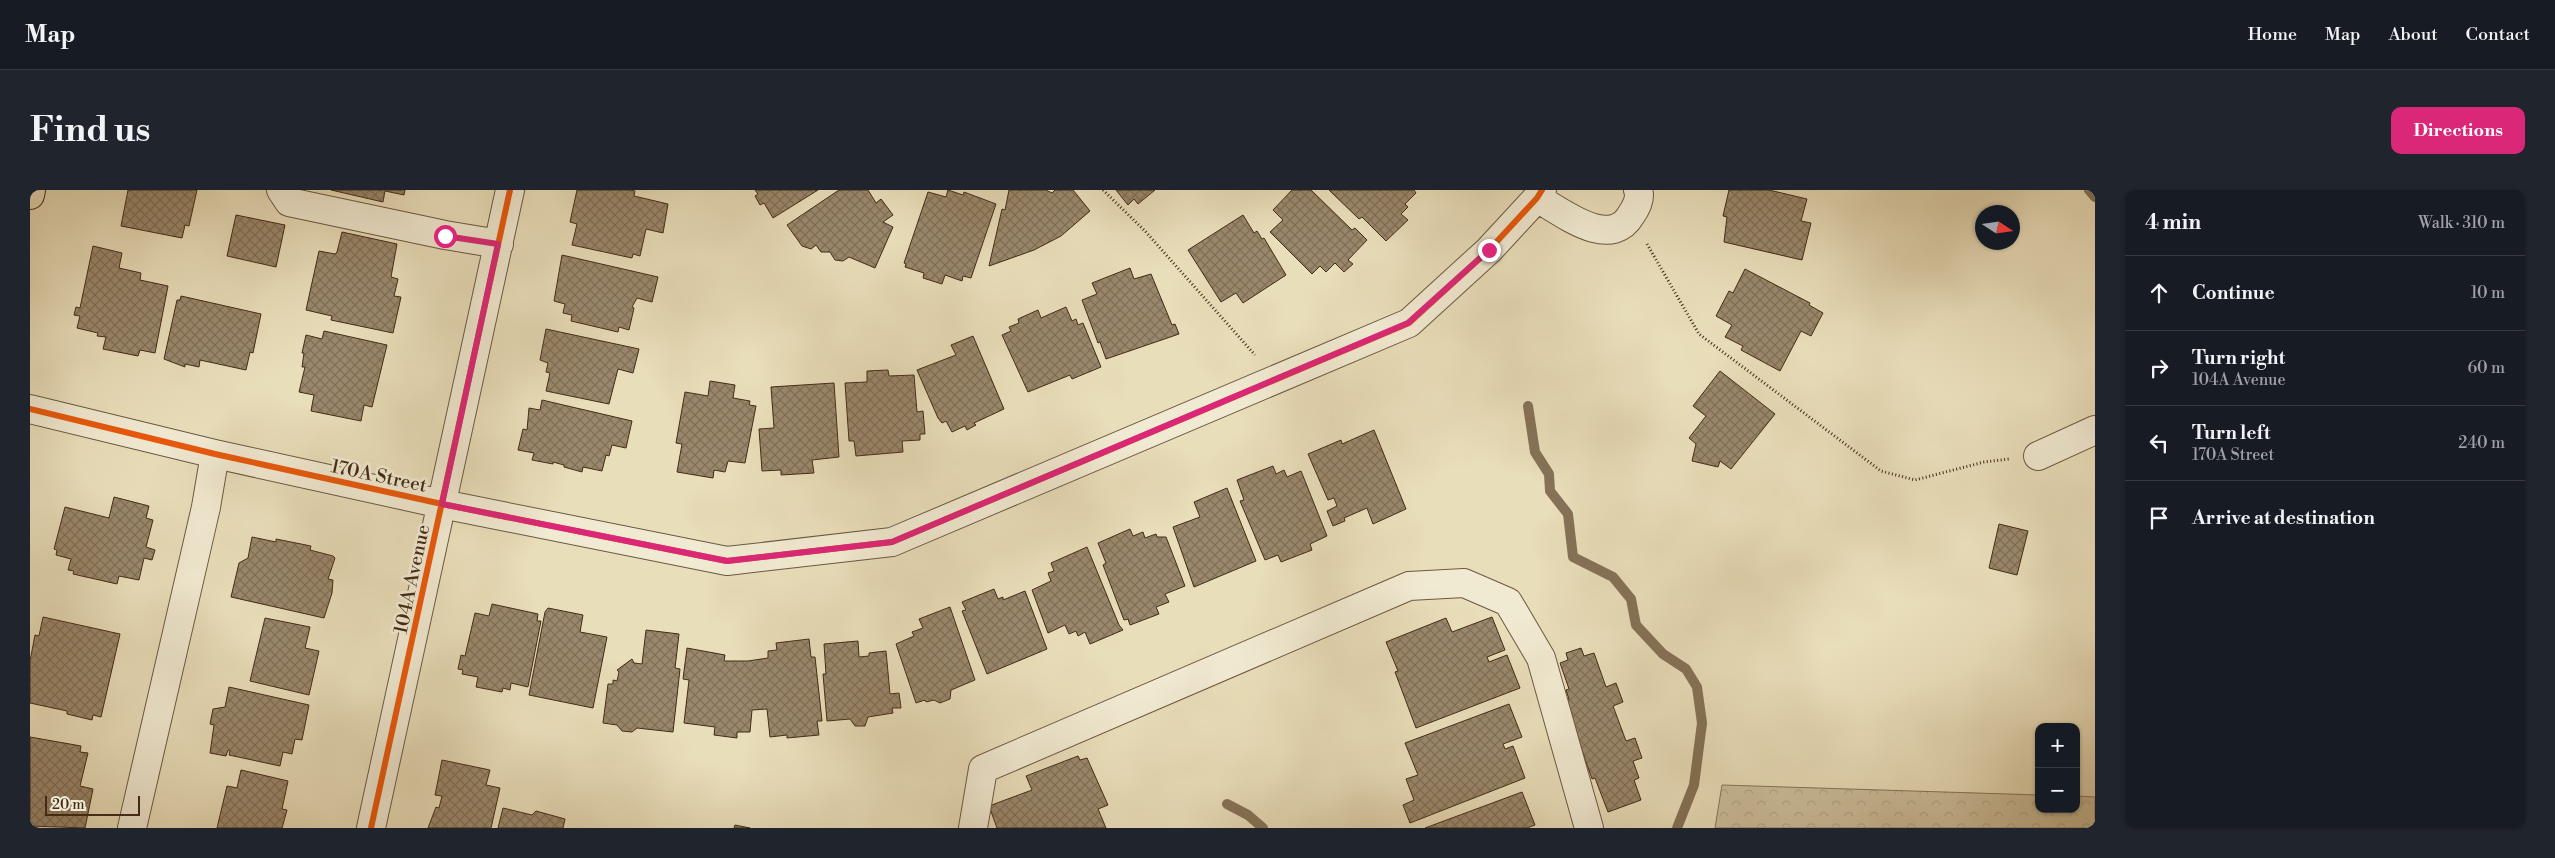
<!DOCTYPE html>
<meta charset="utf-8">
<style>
body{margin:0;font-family:"Libre Bodoni",serif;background:#20242c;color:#f1f3f6}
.controls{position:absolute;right:15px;bottom:15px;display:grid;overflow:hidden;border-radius:10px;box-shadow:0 1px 4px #0004}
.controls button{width:45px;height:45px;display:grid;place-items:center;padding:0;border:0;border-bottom:1px solid #363941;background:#171b24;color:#f1f3f6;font:25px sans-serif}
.compass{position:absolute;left:1945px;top:15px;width:45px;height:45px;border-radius:50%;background:#171b24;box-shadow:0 1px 4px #0004;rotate:102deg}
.scale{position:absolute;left:15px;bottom:12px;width:95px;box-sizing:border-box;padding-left:5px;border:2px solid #442b17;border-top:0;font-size:14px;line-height:18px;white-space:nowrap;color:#442b17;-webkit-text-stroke:4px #f1ead2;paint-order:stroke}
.stop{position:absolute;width:15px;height:15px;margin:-11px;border:4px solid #db2777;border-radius:50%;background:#fff}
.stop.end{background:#db2777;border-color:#fff;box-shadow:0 1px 5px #0008}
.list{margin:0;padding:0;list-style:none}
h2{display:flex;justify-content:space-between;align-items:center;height:65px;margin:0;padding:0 20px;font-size:21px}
h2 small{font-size:16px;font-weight:400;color:#9ea1a6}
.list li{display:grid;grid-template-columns:32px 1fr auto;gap:15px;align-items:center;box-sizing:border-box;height:75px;padding:0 20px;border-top:1px solid #363941}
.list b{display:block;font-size:19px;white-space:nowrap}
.list p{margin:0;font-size:16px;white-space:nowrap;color:#9ea1a6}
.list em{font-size:16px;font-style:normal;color:#9ea1a6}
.icon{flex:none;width:28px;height:28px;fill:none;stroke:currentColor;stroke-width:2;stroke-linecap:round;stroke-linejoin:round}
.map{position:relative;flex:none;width:2065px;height:638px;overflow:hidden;border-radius:10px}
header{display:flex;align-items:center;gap:30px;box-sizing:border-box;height:70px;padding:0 25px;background:#171b24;border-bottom:1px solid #363941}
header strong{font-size:24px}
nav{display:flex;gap:28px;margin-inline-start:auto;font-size:18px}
.intro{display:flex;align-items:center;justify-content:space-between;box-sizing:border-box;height:120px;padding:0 30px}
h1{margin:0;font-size:35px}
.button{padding:12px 22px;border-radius:10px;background:#db2777;color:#fff;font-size:18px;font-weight:700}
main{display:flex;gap:30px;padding:0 30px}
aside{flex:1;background:#171b24;border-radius:10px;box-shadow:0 1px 4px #0004}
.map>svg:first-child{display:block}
</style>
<header>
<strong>Map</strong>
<nav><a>Home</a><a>Map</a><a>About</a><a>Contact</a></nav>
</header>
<div class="intro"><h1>Find us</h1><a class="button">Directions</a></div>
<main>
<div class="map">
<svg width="2065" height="638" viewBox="0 0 2065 638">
<defs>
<pattern id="forest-crowns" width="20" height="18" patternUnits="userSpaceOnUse" patternTransform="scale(1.25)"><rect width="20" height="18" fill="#cdc09e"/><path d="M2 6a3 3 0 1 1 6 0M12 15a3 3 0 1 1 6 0" fill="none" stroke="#b1a587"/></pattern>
<pattern id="building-cross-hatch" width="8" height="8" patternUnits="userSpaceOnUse" patternTransform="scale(1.25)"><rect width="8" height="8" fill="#9a886c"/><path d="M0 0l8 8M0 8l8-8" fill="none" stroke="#7f6f58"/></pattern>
</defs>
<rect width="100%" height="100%" fill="#e9deba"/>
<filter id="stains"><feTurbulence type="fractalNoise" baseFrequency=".004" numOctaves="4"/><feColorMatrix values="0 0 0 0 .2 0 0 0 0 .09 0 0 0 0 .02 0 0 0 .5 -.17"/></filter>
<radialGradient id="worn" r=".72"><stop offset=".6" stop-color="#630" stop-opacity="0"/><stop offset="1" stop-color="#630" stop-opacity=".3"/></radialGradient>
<path fill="url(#forest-crowns)" stroke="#88765a" d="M1692,595L2009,605V619H2046V606L2065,607V638H1685Z"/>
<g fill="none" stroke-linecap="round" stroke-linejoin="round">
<path stroke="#857258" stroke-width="10" d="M2059,0L2065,7
M1498,216L1505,262L1519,284L1520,301L1538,324L1543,367L1583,387L1601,409L1606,435L1633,464L1656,479L1667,497L1672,533L1664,595L1647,638
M1197,614L1218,625L1233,638"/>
</g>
<path fill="url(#building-cross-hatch)" stroke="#442b17" d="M98,0H167L159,36L155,35L152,48L91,36Z
M301,0H375L374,5L355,1L353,12Z
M547,0H600L605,1L604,6L638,14L633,43L616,39L610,66L603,64L602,68L542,55L547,34L540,32Z
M725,0H788L743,28L734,13L730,15L725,6L728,4Z
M809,0H838L846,13L851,9L863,25L853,32L863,37L845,78L819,67L813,71L805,70L800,62H791L786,55L781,59L772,56L757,35Z
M918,0L933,5L934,2L966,14L941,88L933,86L932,91L915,85L912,94L893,88L894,83L875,77L876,74L874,73L898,2L916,7Z
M979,0H1016L1022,3L1025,0H1043L1060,21L1031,46L1004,60L959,76L972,19L975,20Z
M1086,0H1125L1108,14L1104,9L1098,15Z
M1262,0H1281L1322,40L1325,38L1337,50L1318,70L1323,74L1314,82L1305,73L1296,82L1290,76L1282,84L1240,42L1253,30L1243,20Z
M1299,0H1384L1386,3L1375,14L1378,17L1371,24L1378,30L1356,51L1332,27L1329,29Z
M1699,0H1739L1777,9L1771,31L1781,33L1772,70L1694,52L1697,27L1693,26Z
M206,25L255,35L246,77L197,66Z
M1213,25L1224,43L1227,41L1232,49L1234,48L1256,85L1213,113L1206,103L1191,112L1158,60Z
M312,42L367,54L361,87L368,89L364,106L371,107L363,143L301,130L302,126L276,120L289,61L305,64L307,62Z
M63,56L92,63L89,78L111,83L110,90L138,96L125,163L110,160L108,166L73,159L76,147L67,146L68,143L47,138L50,126L44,125L46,117L50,118Z
M532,65L628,87L622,112L607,108L602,117L604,118L599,140L589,137L588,142L541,131L542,125L533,123L535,114L524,111Z
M1100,78L1104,89L1121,84L1142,135L1145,134L1149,144L1076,169L1070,152L1068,153L1052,110L1067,104L1062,93Z
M1715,79L1780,113L1779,115L1793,123L1781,146L1771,141L1750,181L1711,160L1713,156L1695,147L1702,135L1686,126L1699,101L1703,103Z
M151,106L231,124L223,163L220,162L216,180L170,170L169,177L155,174V177L134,169L147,110H150Z
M1036,117L1042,131L1046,129L1048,135L1053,133L1071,177L1042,189L1040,185L998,202L972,145L981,141L979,137L989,133L988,129L1008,120L1011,128Z
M516,139L609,159L603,183L588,179L579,214L516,201L520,183L516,182L518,173L510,170Z
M294,141L357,155L342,217L334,215L331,231L281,221L284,205L269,202L275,177H272L274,163H272L276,145L292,149Z
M943,146L974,219L944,233L946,235L937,240L935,236L922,242L916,231L912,233L908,228L887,180L926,165L921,155Z
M858,180L859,186L884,185L887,222L893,221L895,244H890V250L872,251L873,262L826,266L824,251H819L815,193L837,192V181Z
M1690,181L1745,224L1701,279L1690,271L1688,277L1662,271L1666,254L1659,248L1676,226L1663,216Z
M680,191L705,195L703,208L720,211L719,215L726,216L715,273L698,271L695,282L684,280L683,288L647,282L652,254L646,253L655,202L678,206Z
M804,193L809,267L782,270L784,283L751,285V280L732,281L729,239L744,238L741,197Z
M512,210L602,231L596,258L582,255L579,266L576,265L572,281L553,277L552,282L534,277V275L523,272V274L502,270L504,263L488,260L493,239L497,240L499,218L510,220Z
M1344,240L1376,319L1343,334L1337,318L1314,328L1315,331L1303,336L1297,321L1307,316L1304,308L1298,310L1278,264L1311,250L1312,254Z
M1243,276L1246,284L1254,280L1257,287L1271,281L1297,346L1280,354L1282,360L1251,372L1248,365L1235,370L1210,311L1214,310L1207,290Z
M1197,298L1226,371L1164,397L1143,337L1170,327L1164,312Z
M84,307L119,316L116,328L123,330L116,357L125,360L122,370L114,368L109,390L89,386L87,394L43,384L44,381L38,380L41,369L26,365L27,360L24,359L35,317L79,328Z
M1969,334L1998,341L1987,385L1959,378Z
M1100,339L1103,346L1113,342L1115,348L1126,344L1127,347H1136L1155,396L1135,404L1139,412L1126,417L1129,424L1100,435L1098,429L1094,430L1073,375L1076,373L1068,353Z
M222,347L246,352V349L281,356L280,360L303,366L305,368L298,389L303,390L302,403L294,428L201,407L209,373L218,368Z
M1057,357L1089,435L1093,440L1060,454L1055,442L1048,446L1046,441L1039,444L1035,435L1018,443L1002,400L1021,391L1018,383L1024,381L1021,373Z
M964,399L968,409L973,407V410L995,401L1017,459L957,484L932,421L936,420L932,412Z
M462,414L508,424L507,431H511L498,497L481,493L480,500L473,498L472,502L446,497L448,487L432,484L433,480L428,479L431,465L435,466L445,423L459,426Z
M920,417L945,490L921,500L920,509L910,513L904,510L896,512L895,510L886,513L866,454L884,446L882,442L893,438L889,429Z
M518,418L553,425L550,442L577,447L563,518L499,505L515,422Z
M13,427L90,444L71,527L63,525L62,530L37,524V521L0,513V471L5,445L9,446Z
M1462,427L1475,460L1457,467L1459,472L1477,465L1490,498L1386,538L1365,482L1368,481L1356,452L1416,428L1422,442Z
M235,428L280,437L275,458L289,461L279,505L220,491Z
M616,440L649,444L645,478L650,479L643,542L607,538L602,542L592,541L587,535L573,533L578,494H583V490L587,491L589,482L587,480L602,469L604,473L612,474Z
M779,449L781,467H785L792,531H787L789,545L757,548V545L740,547L737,519L722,520L720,542H707V548L684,545L685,537L654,533L659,490L653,489L657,458L695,465L694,471H718L738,468V461L747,460L746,453Z
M828,451L829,467L839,466V463L856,461L860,504L869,503L871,518H862L863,523L838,527L835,536H825L820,529L797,531L793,484H796L794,454Z
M1551,458L1554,466L1564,463L1576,497L1586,493L1593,512L1583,516L1596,551L1605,548L1612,568L1603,571L1609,588L1604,590L1611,610L1578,622L1565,588L1562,589L1535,512L1539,509L1536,500L1539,499L1530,473L1538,470L1536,463Z
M199,497L279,515L272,550L265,549L262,564L253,562L250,576L199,565L200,561L198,560L196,566L180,563L184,535L180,534L183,519L195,517Z
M1479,514L1492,547L1473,554L1475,559L1483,556L1495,588L1380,633L1373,615L1384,610L1376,589L1388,585L1375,553Z
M0,547L51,556L50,562L58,563L50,596L63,599L55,638L0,636Z
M1048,566L1050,570L1057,568L1078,615L1068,619L1076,638H967L959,616L1002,600L996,586Z
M412,570L460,580L456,595L470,598L461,638H398L406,617L409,618L412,606L405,605Z
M211,580L258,591L252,619L257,620L252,638H187L197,596L207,598Z
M1492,602L1505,635L1497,638H1395Z
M473,618L502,625L506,621L535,629L533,638H468Z
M705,635L720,638H704Z"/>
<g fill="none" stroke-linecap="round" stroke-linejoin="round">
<defs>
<path id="minor" d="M251,0L259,12L415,45L469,54
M1507,8C1532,22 1580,61 1601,25C1606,18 1611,8 1608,0
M0,219L185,264L412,314L697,371L862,352L1379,133L1459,60L1507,8L1512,0
M2008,266L2065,240
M102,638L176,317L185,264
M341,638L480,0
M943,638L953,579L1379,396L1434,393L1478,412L1511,468L1559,638"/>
<path id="major" d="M0,5L1,0"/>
</defs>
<use href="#minor" stroke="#6d5840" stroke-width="30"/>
<use href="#major" stroke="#442b17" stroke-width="30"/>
<path stroke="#442b17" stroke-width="3" stroke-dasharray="1 2.5" stroke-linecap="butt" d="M1073,0L1115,41L1225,165
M1617,54L1669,144L1851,281L1885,290L1954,272L1979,269"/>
<use href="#minor" stroke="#f1ead2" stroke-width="28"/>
<use href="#major" stroke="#e9deba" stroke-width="28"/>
<defs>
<path id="cycleway" d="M0,219L185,264L412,314L697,371L862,352L1379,133L1459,60L1507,8L1512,0
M341,638L480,0"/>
</defs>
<use href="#cycleway" stroke="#f1ead2" stroke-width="9"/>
<use href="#cycleway" stroke="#e8590c" stroke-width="6"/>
</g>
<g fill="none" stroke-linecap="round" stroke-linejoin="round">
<path stroke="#db2777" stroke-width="6" d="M415,46L468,54L412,314L697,371L862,352L1378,133L1459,60"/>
</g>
<g text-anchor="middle" stroke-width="5" stroke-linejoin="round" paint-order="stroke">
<g font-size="19" fill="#442b17" stroke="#f1ead2">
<text transform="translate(349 285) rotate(12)" y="7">170A Street</text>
<text transform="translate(381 389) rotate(-78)" y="7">104A Avenue</text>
</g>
</g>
<rect width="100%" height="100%" filter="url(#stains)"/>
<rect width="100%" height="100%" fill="url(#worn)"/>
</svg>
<div class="controls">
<button>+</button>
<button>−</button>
</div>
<svg class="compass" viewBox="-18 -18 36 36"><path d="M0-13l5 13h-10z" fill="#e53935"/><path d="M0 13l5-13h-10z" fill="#9ea1a6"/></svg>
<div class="scale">20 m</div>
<div class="stop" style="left:415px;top:46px"></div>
<div class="stop end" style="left:1459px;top:60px"></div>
</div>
<aside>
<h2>4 min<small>Walk · 310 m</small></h2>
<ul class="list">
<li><svg class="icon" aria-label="ahead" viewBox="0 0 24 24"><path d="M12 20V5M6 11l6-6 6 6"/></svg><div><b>Continue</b></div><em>10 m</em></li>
<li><svg class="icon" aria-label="right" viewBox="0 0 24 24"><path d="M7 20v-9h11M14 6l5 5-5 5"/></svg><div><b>Turn right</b><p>104A Avenue</p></div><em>60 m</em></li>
<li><svg class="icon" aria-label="left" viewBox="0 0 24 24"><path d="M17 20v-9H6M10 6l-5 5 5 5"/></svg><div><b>Turn left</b><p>170A Street</p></div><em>240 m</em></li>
<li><svg class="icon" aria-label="arrive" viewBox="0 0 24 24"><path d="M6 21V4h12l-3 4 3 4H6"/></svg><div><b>Arrive at destination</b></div></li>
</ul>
</aside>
</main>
